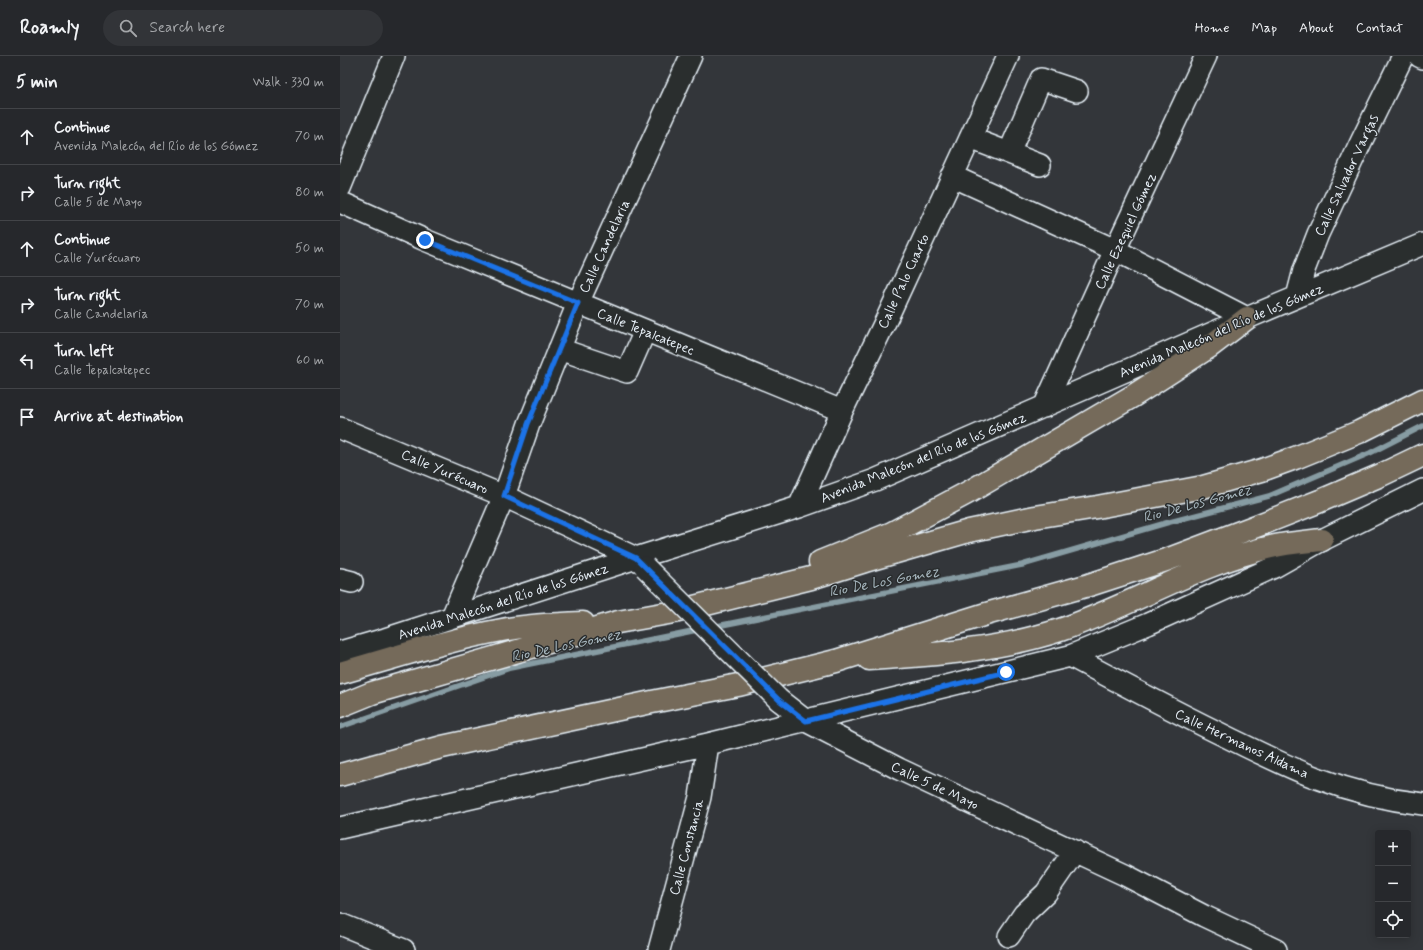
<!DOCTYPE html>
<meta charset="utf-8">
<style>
body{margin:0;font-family:Mynerve,sans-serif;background:#323438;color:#f1f3f6}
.controls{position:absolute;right:12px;bottom:12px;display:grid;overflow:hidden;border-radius:4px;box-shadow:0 2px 10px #0003}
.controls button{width:36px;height:36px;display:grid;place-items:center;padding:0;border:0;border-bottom:1px solid #424448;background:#26282c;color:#f1f3f6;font:20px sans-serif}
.stop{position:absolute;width:12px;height:12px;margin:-9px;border:3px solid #1a73e8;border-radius:50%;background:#fff}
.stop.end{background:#1a73e8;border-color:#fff;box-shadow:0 1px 4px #0008}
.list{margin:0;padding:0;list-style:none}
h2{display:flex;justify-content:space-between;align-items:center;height:52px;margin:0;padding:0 16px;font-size:17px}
h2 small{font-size:13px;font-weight:400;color:#a4a6a9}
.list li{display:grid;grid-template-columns:26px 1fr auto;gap:12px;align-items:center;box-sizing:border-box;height:56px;padding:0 16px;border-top:1px solid #424448}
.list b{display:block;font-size:15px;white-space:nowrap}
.list p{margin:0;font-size:13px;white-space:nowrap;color:#a4a6a9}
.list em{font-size:13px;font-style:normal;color:#a4a6a9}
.icon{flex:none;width:22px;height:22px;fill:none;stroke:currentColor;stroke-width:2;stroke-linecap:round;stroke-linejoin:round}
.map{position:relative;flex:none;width:1083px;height:894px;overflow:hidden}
header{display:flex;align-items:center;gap:24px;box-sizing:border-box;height:56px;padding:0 20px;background:#26282c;border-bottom:1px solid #424448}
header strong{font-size:19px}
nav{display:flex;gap:22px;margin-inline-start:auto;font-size:14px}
.search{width:280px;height:36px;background:#323438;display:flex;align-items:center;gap:10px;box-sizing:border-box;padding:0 14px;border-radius:22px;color:#a4a6a9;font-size:15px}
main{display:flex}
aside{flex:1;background:#26282c}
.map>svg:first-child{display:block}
</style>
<header>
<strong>Roamly</strong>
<div class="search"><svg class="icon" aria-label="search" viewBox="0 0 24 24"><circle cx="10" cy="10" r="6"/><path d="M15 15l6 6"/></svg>Search here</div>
<nav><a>Home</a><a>Map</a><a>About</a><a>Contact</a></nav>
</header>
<main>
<aside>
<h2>5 min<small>Walk · 330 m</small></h2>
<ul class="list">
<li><svg class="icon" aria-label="ahead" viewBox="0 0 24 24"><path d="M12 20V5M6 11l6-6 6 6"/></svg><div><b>Continue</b><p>Avenida Malecón del Río de los Gómez</p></div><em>70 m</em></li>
<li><svg class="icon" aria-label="right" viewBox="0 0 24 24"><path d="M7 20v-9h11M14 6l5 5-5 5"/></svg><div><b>Turn right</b><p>Calle 5 de Mayo</p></div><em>80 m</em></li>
<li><svg class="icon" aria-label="ahead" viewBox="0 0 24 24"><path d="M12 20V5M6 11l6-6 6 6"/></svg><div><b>Continue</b><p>Calle Yurécuaro</p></div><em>50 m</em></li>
<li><svg class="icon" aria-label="right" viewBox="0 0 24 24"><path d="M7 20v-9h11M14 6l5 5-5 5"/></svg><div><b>Turn right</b><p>Calle Candelaria</p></div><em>70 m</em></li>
<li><svg class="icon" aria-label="left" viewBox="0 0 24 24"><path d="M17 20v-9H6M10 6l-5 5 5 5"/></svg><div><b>Turn left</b><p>Calle Tepalcatepec</p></div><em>60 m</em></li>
<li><svg class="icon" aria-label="arrive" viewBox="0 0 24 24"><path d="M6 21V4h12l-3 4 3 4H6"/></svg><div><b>Arrive at destination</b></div></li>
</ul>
</aside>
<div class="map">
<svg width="1083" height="894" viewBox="0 0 1083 894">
<rect width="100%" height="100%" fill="#33363a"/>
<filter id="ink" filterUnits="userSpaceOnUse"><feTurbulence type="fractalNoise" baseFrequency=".025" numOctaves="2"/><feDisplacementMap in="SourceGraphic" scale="8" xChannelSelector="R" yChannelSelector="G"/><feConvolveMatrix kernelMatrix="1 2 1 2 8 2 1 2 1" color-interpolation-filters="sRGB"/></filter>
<g filter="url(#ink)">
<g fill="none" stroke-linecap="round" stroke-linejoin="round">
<path stroke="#879ca3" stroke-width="5.5" d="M372,571L682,509L826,467L929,440L1030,397L1083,370
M0,671L170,612L362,573"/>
<defs>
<path id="minor" d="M1079,0L1083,2
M630,82L700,109
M669,97L701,23L737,35
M612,120L775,194L907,262
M0,132L54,0
M0,146L85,184L502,355
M957,241L964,214L978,178L1021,86L1063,0
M219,293L287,316L305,275
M704,351L775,194L866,0
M0,372L164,440L296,502L301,506
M459,451L502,355L548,260L668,0
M0,523L12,526
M112,561L164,440L189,368L238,247L351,0
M0,596L45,583L296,502L459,451L535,424L907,262L1083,188
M730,600C783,628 835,656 889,682C918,696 947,711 977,722C1011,735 1047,744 1083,748
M439,644L466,665L559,713L785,819L864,860L936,894
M0,772L368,688L730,600L808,568L934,511L982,484L1083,434
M0,868L64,894
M669,880L684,858L706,837L735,795
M319,894L360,741L368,688"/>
<path id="major" d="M480,506L552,477L629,436L793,340L869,291L907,262
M529,603C593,599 659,594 720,574C791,550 858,507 931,491C947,487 965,486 982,484
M0,617C53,602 107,584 162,574C189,569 216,568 243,567
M0,650L32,637L278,566L334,556L471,522L525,505L629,475L695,461L757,451L863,431L922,414L955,402L1019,376L1083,344
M0,719L102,691L307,647L398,629L496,605L646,558L749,529L829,503L919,469L980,445L1041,419L1083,399"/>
</defs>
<use href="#minor" stroke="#e8f1f8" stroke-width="24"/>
<use href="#major" stroke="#e8f1f8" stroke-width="25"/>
<use href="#minor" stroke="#2a2d2e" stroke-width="21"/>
<use href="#major" stroke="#746a5a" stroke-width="22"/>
<defs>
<path id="minor-bridge" d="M305,511L439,644"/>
</defs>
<use href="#minor-bridge" stroke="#e8f1f8" stroke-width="24" stroke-linecap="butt"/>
<use href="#minor-bridge" stroke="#2a2d2e" stroke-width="21"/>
</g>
</g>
<g fill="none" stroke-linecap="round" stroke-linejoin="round" filter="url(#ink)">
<path stroke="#1a73e8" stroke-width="5" d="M85,184L238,247L188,368L164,440L296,502L439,644L466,665L666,616"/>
</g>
<g text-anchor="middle" stroke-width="3" stroke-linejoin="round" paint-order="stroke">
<g font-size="14" fill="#e8f1f8" stroke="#2a2d2e">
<text transform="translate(1006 119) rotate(-65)" y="5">Calle Salvador Vargas</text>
<text transform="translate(785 175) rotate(-65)" y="5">Calle Ezequiel Gómez</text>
<text transform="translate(264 190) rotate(-65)" y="5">Calle Candelaria</text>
<text transform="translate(563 225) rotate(-65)" y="5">Calle Palo Cuarto</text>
<text transform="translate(881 274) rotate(-23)" y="5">Avenida Malecón del Río de los Gómez</text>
<text transform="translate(306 275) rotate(22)" y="5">Calle Tepalcatepec</text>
<text transform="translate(583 401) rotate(-22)" y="5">Avenida Malecón del Río de los Gómez</text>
<text transform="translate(105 415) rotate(23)" y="5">Calle Yurécuaro</text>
<text transform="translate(163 545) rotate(-18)" y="5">Avenida Malecón del Río de los Gómez</text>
<text transform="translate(902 687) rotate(25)" y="5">Calle Hermanos Aldama</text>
<text transform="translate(595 729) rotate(25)" y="5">Calle 5 de Mayo</text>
<text transform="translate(346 791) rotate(-75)" y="5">Calle Constancia</text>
</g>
<g font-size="15" font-style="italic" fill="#a8b8c0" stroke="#2a2d2e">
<text transform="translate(857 447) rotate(-15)" y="5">Rio De Los Gomez</text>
<text transform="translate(544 525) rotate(-11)" y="5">Rio De Los Gomez</text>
<text transform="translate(226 589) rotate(-12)" y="5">Rio De Los Gomez</text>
</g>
</g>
</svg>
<div class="controls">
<button>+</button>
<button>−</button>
<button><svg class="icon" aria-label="locate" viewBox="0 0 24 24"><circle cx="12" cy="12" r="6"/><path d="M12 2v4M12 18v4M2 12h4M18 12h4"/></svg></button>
</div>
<div class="stop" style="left:666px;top:616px"></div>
<div class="stop end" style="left:85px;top:184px"></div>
</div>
</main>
